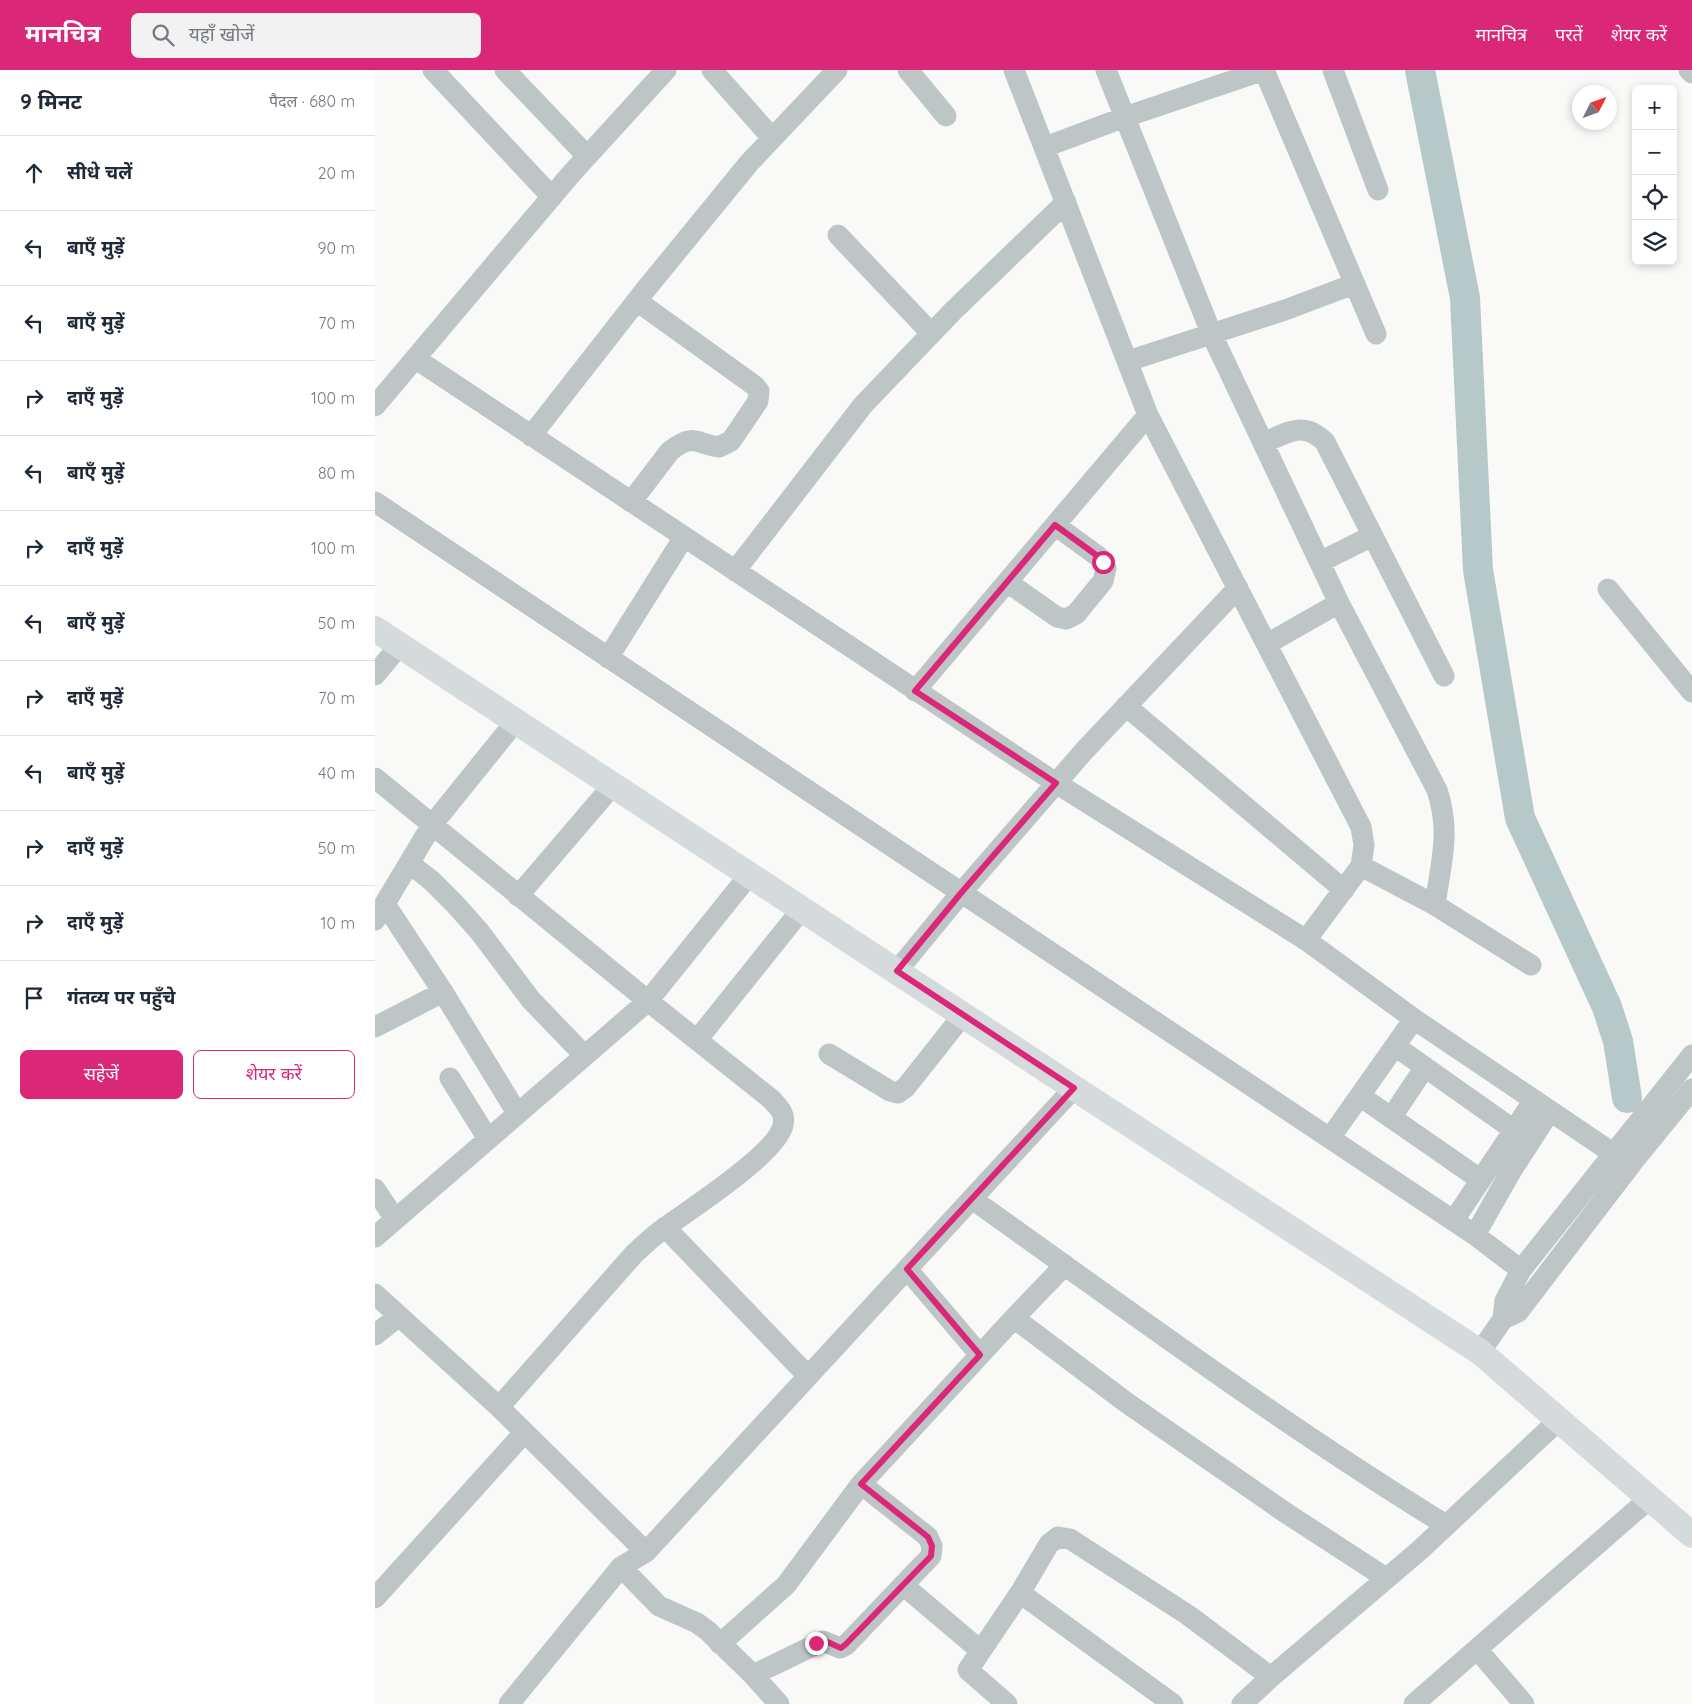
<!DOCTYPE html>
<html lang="hi">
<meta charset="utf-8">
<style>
body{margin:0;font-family:Quicksand,"Noto Sans Devanagari",sans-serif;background:#f2f2f3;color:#1f2937}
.controls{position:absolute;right:15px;top:15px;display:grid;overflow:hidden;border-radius:8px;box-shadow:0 2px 8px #0003}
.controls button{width:45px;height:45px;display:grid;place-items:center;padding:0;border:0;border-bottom:1px solid #e0e1e3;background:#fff;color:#1f2937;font:25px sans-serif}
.compass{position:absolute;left:1197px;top:15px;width:45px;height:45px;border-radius:50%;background:#fff;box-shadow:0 2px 8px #0003;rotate:48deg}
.stop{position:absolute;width:15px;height:15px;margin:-11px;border:4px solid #db2777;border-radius:50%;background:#fff}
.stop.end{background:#db2777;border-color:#fff;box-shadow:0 1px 5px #0008}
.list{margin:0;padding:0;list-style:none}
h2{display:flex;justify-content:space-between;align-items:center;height:65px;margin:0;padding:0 20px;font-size:21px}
h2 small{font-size:16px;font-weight:400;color:#747a83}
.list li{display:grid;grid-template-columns:32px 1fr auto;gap:15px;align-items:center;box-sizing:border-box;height:75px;padding:0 20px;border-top:1px solid #e0e1e3}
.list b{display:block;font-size:19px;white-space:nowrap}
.list em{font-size:16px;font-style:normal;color:#747a83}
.actions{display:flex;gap:10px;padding:15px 20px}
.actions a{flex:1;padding:11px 0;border:1px solid #db2777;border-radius:8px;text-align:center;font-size:18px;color:#db2777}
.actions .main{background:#db2777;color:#fff}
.icon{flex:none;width:28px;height:28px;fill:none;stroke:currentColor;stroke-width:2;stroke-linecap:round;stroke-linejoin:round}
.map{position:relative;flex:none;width:1317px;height:1634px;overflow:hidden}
header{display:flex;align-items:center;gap:30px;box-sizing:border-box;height:70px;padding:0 25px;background:#db2777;color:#fff}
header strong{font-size:24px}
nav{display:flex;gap:28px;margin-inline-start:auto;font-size:18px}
.search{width:350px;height:45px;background:#f2f2f3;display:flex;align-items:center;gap:12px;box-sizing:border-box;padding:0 18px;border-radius:8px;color:#747a83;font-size:19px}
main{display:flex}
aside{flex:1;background:#fff}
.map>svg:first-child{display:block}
</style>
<header>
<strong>मानचित्र</strong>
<div class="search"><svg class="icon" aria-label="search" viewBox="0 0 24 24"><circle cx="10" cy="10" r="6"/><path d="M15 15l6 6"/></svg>यहाँ खोजें</div>
<nav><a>मानचित्र</a><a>परतें</a><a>शेयर करें</a></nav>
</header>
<main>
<aside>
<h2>9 मिनट<small>पैदल · 680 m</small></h2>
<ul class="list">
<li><svg class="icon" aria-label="ahead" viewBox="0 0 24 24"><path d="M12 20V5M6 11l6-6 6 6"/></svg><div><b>सीधे चलें</b></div><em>20 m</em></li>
<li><svg class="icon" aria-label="left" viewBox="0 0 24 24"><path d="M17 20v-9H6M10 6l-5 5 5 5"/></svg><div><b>बाएँ मुड़ें</b></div><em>90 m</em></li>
<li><svg class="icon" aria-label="left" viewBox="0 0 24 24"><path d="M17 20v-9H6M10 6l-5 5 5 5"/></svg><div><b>बाएँ मुड़ें</b></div><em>70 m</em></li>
<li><svg class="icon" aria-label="right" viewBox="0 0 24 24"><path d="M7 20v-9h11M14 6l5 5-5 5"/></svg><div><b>दाएँ मुड़ें</b></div><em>100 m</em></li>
<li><svg class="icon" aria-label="left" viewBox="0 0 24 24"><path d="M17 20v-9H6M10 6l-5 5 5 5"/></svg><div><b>बाएँ मुड़ें</b></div><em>80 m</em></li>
<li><svg class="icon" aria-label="right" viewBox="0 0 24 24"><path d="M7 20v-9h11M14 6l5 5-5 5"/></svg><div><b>दाएँ मुड़ें</b></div><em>100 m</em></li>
<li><svg class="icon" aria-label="left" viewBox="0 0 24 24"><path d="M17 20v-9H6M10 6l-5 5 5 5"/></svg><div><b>बाएँ मुड़ें</b></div><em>50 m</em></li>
<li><svg class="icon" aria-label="right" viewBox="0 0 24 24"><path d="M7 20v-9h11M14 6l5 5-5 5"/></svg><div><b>दाएँ मुड़ें</b></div><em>70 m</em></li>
<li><svg class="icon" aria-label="left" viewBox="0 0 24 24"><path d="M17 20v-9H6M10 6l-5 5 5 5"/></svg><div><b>बाएँ मुड़ें</b></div><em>40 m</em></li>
<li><svg class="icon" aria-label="right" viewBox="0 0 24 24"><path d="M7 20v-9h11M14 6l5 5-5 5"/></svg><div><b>दाएँ मुड़ें</b></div><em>50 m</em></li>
<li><svg class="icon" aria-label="right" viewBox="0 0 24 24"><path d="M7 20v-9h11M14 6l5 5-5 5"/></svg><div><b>दाएँ मुड़ें</b></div><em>10 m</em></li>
<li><svg class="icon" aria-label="arrive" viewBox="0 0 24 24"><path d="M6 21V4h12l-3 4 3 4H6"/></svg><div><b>गंतव्य पर पहुँचे</b></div></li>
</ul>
<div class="actions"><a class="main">सहेजें</a><a>शेयर करें</a></div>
</aside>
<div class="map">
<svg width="1317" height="1634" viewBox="0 0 1317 1634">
<rect width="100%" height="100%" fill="#f9f9f7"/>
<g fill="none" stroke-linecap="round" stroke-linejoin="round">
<path stroke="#b6c8c8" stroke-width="30" d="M1045,0L1090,228L1103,500L1145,748L1232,937L1243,971L1252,1028"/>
<path stroke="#bdc5c7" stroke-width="21" d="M58,0L177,127
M130,0L212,86
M337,0L397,68
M533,0L571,46
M639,0L773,345L986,757L989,775L986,796L931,870
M731,0L837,265L964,533L1062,720C1076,761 1066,793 1060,835
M889,0L1001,264
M958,0L1003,120
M1314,0L1317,3
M670,77L750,47L889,0
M463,165L556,263
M41,289L681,713L931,870L1039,949L1239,1084L1257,1093
M753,291L910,240L979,214
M0,336L196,104L291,0
M156,366L271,219L374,93L462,0
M888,373C913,363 928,350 950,372L1069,606
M0,432L1100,1165L1146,1200
M256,432L295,381C320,362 320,374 344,377L356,371L383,331L384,321L380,316L262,231
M945,492L997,466
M360,501L488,335L578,241L691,132
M632,512L682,547L691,549L701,544L728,511L731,498L724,487L680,455
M1233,519L1317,622
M892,574L964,533
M233,588L309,467
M0,605L24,576
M540,621L773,345
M751,636L969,820
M0,708L273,931L375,804
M34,793L57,811L79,833L104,861L156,930L209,985
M986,796L1060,835L1156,895
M143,826L238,715
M10,834L68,922L142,1043
M0,850L57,755L140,652
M522,901L586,823L709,681L863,518
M0,957L68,922
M322,970L427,839
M1020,976L1139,1060
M454,984L515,1021L523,1023L531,1017L588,945
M75,1008L113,1069
M985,1026L1106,1110
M1016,1048L1050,997
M955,1068L1039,949
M0,1119L20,1149
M597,1129C753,1240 908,1355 1071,1455
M1079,1150L1159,1030
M290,1157L433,1306
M1100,1165L1135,1103L1175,1041
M0,1167L273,931L396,1029C403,1037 411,1043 408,1055C403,1083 314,1140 288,1159C278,1166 269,1175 259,1184L124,1337
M532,1199L605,1285
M0,1224L124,1337L271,1482
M639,1248L752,1333L911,1443L1011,1508
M1128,1249L1130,1231L1146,1200L1317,985
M0,1265L24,1246
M1105,1282L1128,1249L1143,1242L1257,1093L1317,1019
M246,1497L284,1536L322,1553L333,1561L378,1605L404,1634
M528,1515L606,1581
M645,1523L798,1634
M0,1528L149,1363
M345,1574L411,1515L486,1414L639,1248L690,1195
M1102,1579L1149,1634
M378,1605L448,1571L465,1578L471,1575L556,1486L557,1476L553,1467L486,1414
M134,1634L246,1497L271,1482L699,1018
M632,1634L593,1600L645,1523L674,1474L683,1467L695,1469L813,1545L896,1607L1045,1480L1184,1350
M867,1634L896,1607
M1039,1634L1274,1429"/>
<path stroke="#d5dbdd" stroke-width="26" d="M0,559L699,1018L1105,1282L1317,1465"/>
</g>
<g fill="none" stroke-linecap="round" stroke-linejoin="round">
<path stroke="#db2777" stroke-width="6" d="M441,1573C453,1569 455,1574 466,1578L471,1574L556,1486L557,1476L553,1467L486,1414L605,1285L532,1199L699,1018L522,901L586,823L681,713L540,621L680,455L724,487L728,492"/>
</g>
</svg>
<div class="controls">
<button>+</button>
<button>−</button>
<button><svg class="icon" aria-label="locate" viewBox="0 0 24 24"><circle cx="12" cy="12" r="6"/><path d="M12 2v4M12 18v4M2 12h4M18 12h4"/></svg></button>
<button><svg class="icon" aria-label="layers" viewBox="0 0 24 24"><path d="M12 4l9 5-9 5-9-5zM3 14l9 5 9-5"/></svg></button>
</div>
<svg class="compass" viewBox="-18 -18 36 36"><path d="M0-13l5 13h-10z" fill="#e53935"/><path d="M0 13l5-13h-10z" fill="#747a83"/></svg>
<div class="stop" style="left:728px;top:492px"></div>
<div class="stop end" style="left:441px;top:1573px"></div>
</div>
</main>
